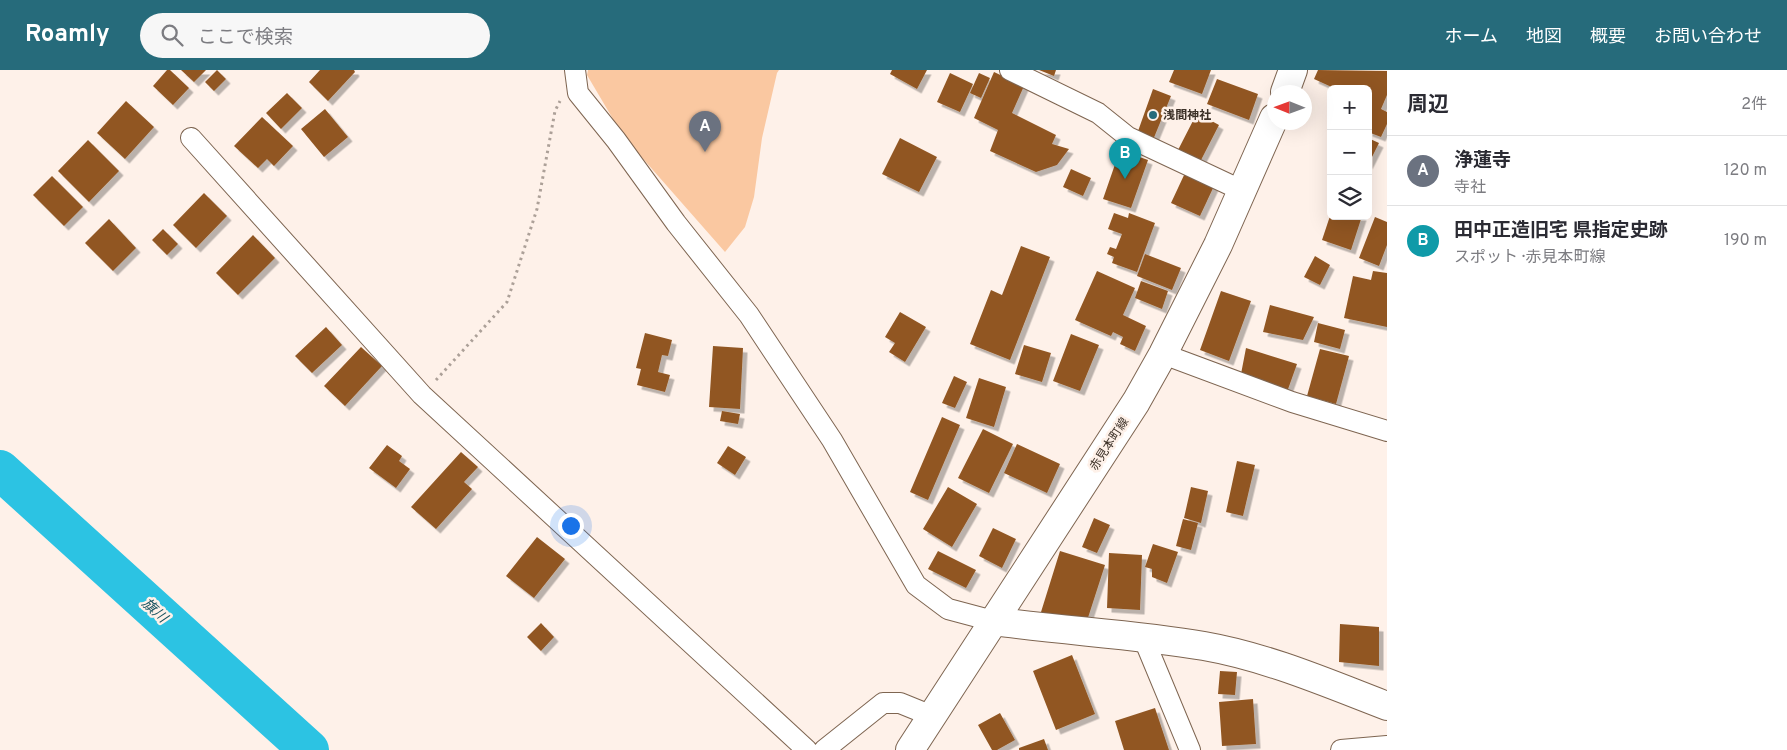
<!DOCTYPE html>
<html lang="ja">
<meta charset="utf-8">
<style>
body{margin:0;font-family:Overpass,"Noto Sans JP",sans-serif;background:#f7f7f7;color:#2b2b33}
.controls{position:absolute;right:15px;top:15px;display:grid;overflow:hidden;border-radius:8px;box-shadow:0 5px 20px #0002}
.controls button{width:45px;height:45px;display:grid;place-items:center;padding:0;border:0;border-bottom:1px solid #e1e1e2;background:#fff;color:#2b2b33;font:25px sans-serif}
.compass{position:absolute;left:1267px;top:15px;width:45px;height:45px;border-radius:50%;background:#fff;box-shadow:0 5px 20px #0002;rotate:271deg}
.you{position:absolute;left:570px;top:455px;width:18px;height:18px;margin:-12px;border:4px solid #fff;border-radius:50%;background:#1a73e8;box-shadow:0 0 0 8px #1a73e833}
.badge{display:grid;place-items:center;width:32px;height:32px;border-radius:50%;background:#266b7b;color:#fff;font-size:16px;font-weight:700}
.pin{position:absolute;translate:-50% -41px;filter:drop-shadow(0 1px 2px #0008)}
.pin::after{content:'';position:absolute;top:26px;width:18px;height:15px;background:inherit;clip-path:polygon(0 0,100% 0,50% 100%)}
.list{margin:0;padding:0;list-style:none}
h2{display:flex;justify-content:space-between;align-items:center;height:65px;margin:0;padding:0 20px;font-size:21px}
h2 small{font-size:16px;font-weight:400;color:#7c7c81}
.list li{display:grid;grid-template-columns:32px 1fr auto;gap:15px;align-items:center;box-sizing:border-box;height:70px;padding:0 20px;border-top:1px solid #e1e1e2}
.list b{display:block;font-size:19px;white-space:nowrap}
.list p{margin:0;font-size:16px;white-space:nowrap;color:#7c7c81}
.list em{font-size:16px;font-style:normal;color:#7c7c81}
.icon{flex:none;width:28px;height:28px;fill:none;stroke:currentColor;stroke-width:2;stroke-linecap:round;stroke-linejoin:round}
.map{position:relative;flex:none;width:1387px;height:680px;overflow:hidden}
header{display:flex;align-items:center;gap:30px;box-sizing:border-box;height:70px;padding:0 25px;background:#266b7b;color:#fff}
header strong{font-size:24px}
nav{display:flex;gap:28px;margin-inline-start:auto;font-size:18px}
.search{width:350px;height:45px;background:#f7f7f7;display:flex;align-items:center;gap:12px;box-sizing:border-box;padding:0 18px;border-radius:28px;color:#7c7c81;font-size:19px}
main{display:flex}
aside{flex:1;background:#fff}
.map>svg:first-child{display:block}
</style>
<header>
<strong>Roamly</strong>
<div class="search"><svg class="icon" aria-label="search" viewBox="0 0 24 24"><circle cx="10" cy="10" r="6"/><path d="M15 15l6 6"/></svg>ここで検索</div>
<nav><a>ホーム</a><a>地図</a><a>概要</a><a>お問い合わせ</a></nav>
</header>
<main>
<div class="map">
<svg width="1387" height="680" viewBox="0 0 1387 680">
<defs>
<filter id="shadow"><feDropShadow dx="4.5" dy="4.5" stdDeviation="0" flood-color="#0004"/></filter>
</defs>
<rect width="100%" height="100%" fill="#fef1e9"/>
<path fill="#fac8a1" d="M588,0H779L777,3L762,68L754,127L745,157L725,182L623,66L587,5Z"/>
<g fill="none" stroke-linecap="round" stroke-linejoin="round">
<path stroke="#2cc3e3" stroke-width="40" d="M0,400L309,680"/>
</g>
<path fill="#915723" filter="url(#shadow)" d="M167,0H170L189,18L173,35L153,16Z
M181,0H206L194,12Z
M217,0L226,9L214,21L205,12Z
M320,0H354L355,2L328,31L309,12Z
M892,0H927L917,19L890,4Z
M1039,0H1056L1054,6Z
M1174,0H1211L1202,24L1169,12Z
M1318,0L1387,1V25L1381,39L1387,42V54L1381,67L1368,62V19H1336L1314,9Z
M994,2L1024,16L1012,43L1056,65L1052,74L1069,79L1057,95L1036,102L990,81L998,60L974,48Z
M950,3L973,14L960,42L937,32Z
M979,3L990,8L981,28L970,23Z
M1217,9L1258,24L1249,50L1207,34Z
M1153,19L1171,26L1153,70L1137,64Z
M287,23L302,38L281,59L266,43Z
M126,31L154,57L125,89L97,63Z
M325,39L348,67L324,87L301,59Z
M1197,43L1219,55L1200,92L1178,80Z
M262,47L293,76L274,96L267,89L258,98L234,76Z
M900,68L937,87L919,122L882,104Z
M1368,68L1379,73L1368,95Z
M88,70L119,101L89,132L58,101Z
M1120,80L1148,90L1131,138L1103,129Z
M1071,99L1091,108L1083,126L1063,117Z
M1185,103L1214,116L1200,146L1171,133Z
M52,106L83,137L64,156L33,125Z
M204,123L227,146L196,178L173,155Z
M1114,143L1128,148L1129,143L1155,153L1137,202L1112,193L1114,187L1107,184L1110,177L1116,179L1122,164L1108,159Z
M1330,146H1362L1351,180L1322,170Z
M1375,147L1387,152V175L1379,196L1359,188Z
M109,149L136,178L113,201L85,173Z
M163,159L178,174L167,185L152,170Z
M253,165L275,188L238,225L216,203Z
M1021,176L1050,187L1010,290L970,274L991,220L1002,225Z
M1145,184L1181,198L1172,220L1137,206Z
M1315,186L1330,195L1320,215L1304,207Z
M1097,201L1135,218L1123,245L1146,256L1135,281L1120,274L1123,267L1113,262L1111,266L1075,250Z
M1373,201L1387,203V257L1344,248L1353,206L1371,210Z
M1141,211L1168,221L1162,239L1135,228Z
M1221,221L1251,231L1229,291L1200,280Z
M1270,235L1314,247L1303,270L1263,262Z
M900,242L926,257L905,292L889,282L895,273L885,267Z
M1318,253L1345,260L1340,279L1314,272Z
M326,257L342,275L312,303L295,286Z
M645,263L672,270L668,286L662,285L658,302L670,305L665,322L637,315L641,299L636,298Z
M1071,264L1099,275L1080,321L1053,311Z
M1024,275L1051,283L1042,312L1015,304Z
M713,276L743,278L740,339L709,337Z
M361,277L382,296L345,336L324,316Z
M1246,278L1297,294L1287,322L1241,304Z
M1320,279L1349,286L1336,334L1307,326Z
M954,306L967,312L955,338L942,333Z
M979,308L1006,317L994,357L966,348Z
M722,341L740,344L738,354L720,351Z
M942,347L960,355L928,430L910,422Z
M983,359L1013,374L989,423L958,408Z
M1017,374L1060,394L1047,423L1004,403Z
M387,375L402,386L399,391L410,399L396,418L369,398Z
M728,376L746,387L735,405L717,393Z
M461,382L478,397L464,412L472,419L436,459L411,437Z
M1237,391L1255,395L1243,446L1226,442Z
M948,417L977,434L952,477L923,459Z
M1191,417L1208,421L1201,453L1184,448Z
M1094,448L1110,455L1097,483L1082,477Z
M1183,449L1198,453L1191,480L1176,476Z
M993,458L1016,469L1002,498L979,486Z
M537,467L565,489L534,528L506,506Z
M1153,474L1178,482L1167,513L1152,507V499L1145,497Z
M938,481L976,500L966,518L928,499Z
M1060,481L1105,495L1085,557L1041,542Z
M1109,483L1142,485L1140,540L1107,538Z
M541,553L554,567L541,581L527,567Z
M1340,554L1379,557V596L1339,592Z
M1072,585L1095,644L1056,660L1033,601Z
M1220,601L1237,602L1235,625L1218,624Z
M1253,629L1256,674L1222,676L1219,632Z
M1155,638L1169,680H1124L1115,651Z
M1000,643L1015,670L997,680H992L978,655Z
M1044,669L1048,680H1019V678Z"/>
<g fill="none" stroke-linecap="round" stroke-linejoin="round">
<defs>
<path id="street" d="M575,0L578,23L616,70L676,153L749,245L832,370L916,515L948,539L993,551
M1010,0L1098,43L1128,67L1243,121
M191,68L422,325L807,680
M1163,284L1292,332L1387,361
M1143,567L1190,680
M824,680L883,633H900L932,646
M1341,680L1387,676"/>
<path id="secondary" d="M1285,22L1293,0
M993,551C1063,561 1134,564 1204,576C1267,587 1327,613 1387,636
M910,680L1136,332L1163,284L1218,175L1274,48"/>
</defs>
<use href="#street" stroke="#7e6551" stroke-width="22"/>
<use href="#secondary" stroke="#7e6551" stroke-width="30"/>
<path stroke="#aca098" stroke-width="3" stroke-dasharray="2.5 4" stroke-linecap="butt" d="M436,310L507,232L537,139L555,41L560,31"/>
<use href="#street" stroke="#fff" stroke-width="20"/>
<use href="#secondary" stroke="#fff" stroke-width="28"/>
</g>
<circle fill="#266b7b" stroke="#fef1e9" stroke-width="2" cx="1153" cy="45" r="5"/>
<g text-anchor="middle" stroke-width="5" stroke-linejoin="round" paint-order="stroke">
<g font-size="12" font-weight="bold" fill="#3c3128" stroke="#fef1e9" text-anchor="start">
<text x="1163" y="49">浅間神社</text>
</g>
<g font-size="12" fill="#3c3128" stroke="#fef1e9">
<text transform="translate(1109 374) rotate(-57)" y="4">赤見本町線</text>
</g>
<g font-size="14" font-style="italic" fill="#16515e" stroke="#fef1e9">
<text transform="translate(155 540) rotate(42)" y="5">旗川</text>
</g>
</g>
</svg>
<div class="controls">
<button>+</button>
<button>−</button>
<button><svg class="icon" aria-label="layers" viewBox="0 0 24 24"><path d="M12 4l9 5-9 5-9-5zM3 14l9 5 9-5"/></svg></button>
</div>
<svg class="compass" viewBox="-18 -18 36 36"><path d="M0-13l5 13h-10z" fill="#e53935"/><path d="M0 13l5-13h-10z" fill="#7c7c81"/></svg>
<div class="you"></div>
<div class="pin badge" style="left:705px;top:82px;background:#6b7280">A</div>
<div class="pin badge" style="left:1125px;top:109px;background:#0f9aa8">B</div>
</div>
<aside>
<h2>周辺<small>2件</small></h2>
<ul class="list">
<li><span class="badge" style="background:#6b7280">A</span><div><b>浄蓮寺</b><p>寺社</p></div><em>120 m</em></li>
<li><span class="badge" style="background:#0f9aa8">B</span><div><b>田中正造旧宅 県指定史跡</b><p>スポット · 赤見本町線</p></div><em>190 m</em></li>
</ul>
</aside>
</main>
